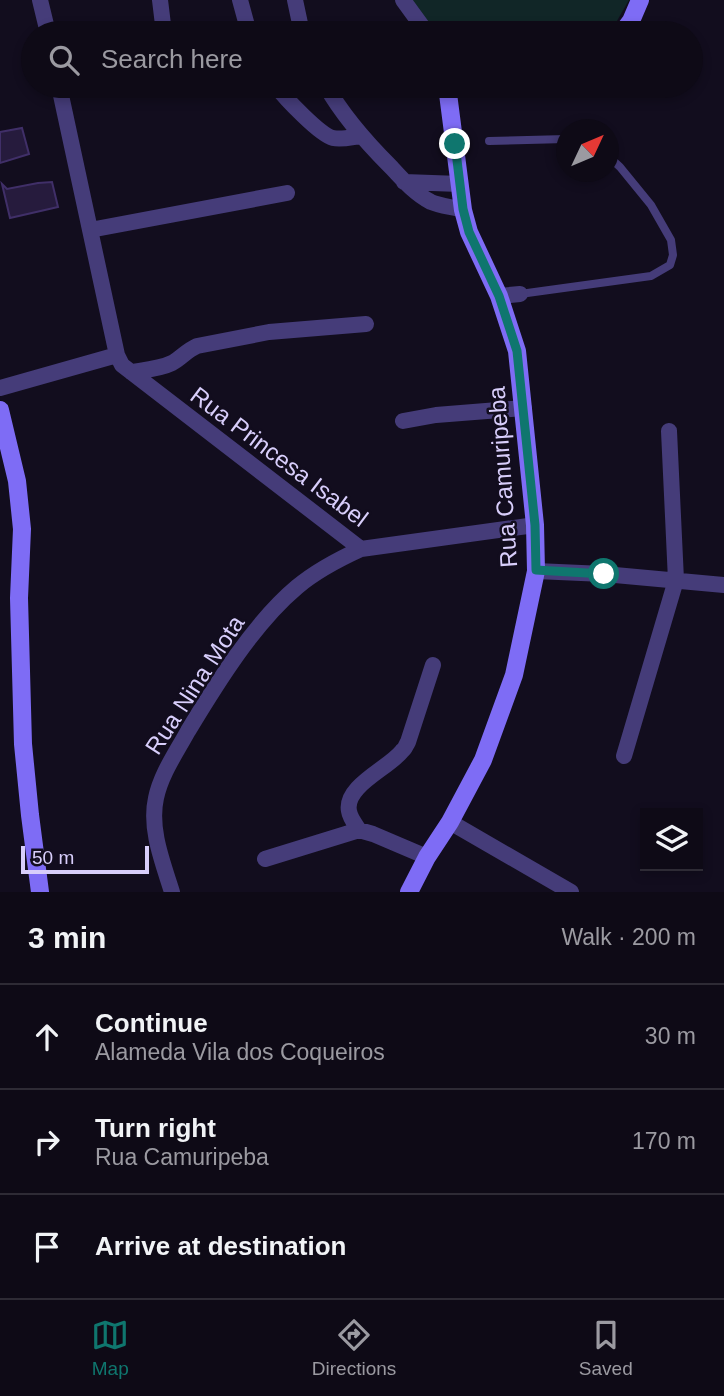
<!DOCTYPE html>
<meta charset="utf-8">
<style>
body{margin:0;font-family:Arial,sans-serif;background:#1c1823;color:#f1f3f6}
.controls{position:absolute;right:21px;bottom:21px;display:grid;overflow:hidden;border-radius:0px;box-shadow:0 4px 10px #0003}
.controls button{width:63px;height:63px;display:grid;place-items:center;padding:0;border:0;border-bottom:2px solid #2e2b35;background:#0e0a16;color:#f1f3f6;font:35px sans-serif}
.compass{position:absolute;left:556px;top:119px;width:63px;height:63px;border-radius:50%;background:#0e0a16;box-shadow:0 4px 10px #0003;rotate:46deg}
.scale{position:absolute;left:21px;bottom:18px;width:128px;box-sizing:border-box;padding-left:7px;border:4px solid #d8cefb;border-top:0;font-size:19px;line-height:24px;white-space:nowrap;color:#d8cefb;-webkit-text-stroke:5px #120d1e;paint-order:stroke}
.stop{position:absolute;width:21px;height:21px;margin:-16px;border:5px solid #0f766e;border-radius:50%;background:#fff}
.stop.end{background:#0f766e;border-color:#fff;box-shadow:0 2px 7px #0008}
.list{margin:0;padding:0;list-style:none}
h2{display:flex;justify-content:space-between;align-items:center;height:91px;margin:0;padding:0 28px;font-size:30px}
h2 small{font-size:23px;font-weight:400;color:#9b9aa1}
.list li{display:grid;grid-template-columns:46px 1fr auto;gap:21px;align-items:center;box-sizing:border-box;height:105px;padding:0 28px;border-top:2px solid #2e2b35}
.list b{display:block;font-size:26px;white-space:nowrap}
.list p{margin:0;font-size:23px;white-space:nowrap;color:#9b9aa1}
.list em{font-size:23px;font-style:normal;color:#9b9aa1}
.icon{flex:none;width:38px;height:38px;fill:none;stroke:currentColor;stroke-width:2;stroke-linecap:round;stroke-linejoin:round}
.map{position:relative;flex:none;width:724px;height:892px;overflow:hidden}
.search{position:absolute;background:#0e0a16;box-shadow:0 4px 10px #0003;left:21px;right:21px;top:21px;height:77px;display:flex;align-items:center;gap:18px;box-sizing:border-box;padding:0 24px;border-radius:38px;color:#9b9aa1;font-size:26px}
.sheet{height:406px;background:#0e0a16}
nav{display:flex;justify-content:space-around;align-items:center;box-sizing:border-box;height:98px;border-top:2px solid #2e2b35;background:#0e0a16;font-size:19px;color:#9b9aa1}
nav a{display:grid;justify-items:center;gap:4px}
nav .on{color:#0f766e}
.map>svg:first-child{display:block}
</style>
<div class="map">
<svg width="724" height="892" viewBox="0 0 724 892">
<rect width="100%" height="100%" fill="#120d1e"/>
<path fill="#112627" d="M411,0H629L610,33H435Z"/>
<path fill="#261b3d" stroke="#402f68" stroke-width="2" d="M22,128L29,154L0,163V132Z
M52,182L58,207L10,218L2,184L7,189L38,183Z"/>
<g fill="none" stroke-linecap="round" stroke-linejoin="round">
<path stroke="#453c79" stroke-width="8" d="M489,141L566,139
M520,294L651,276L670,265L673,255L671,240L651,205L620,167L608,156"/>
<path stroke="#453c79" stroke-width="16" d="M40,0L48,33
M160,0L164,33
M240,0L249,33
M295,0L302,33
M403,0L427,33
M59,86L117,355L122,365L361,549L535,525
M276,86C285,98 320,135 333,138C342,140 352,137 361,136
M326,86C343,116 366,142 390,166C402,179 415,194 431,202C440,206 453,207 463,210
M404,182L460,184
M90,230L287,193
M499,296L520,294
M131,372C144,370 160,369 172,363C181,358 186,351 197,346L269,332L366,324
M0,388L117,355
M403,421L436,415L524,408
M536,571L604,574L724,585
M624,756L676,580L669,431
M450,822L571,892
M359,830C355,824 350,818 349,811C344,786 389,768 402,751C405,749 406,745 408,742L433,665
M265,859L359,830L373,834L427,857
M172,892C163,863 149,829 156,798C161,774 176,753 188,731C217,683 254,623 297,587C316,571 339,559 361,549"/>
<path stroke="#7e6cf5" stroke-width="18" d="M622,33L631,21L640,0
M0,410L17,481L22,529L19,598L23,744L30,815L40,892
M409,892L427,857L450,822L483,760L514,675L536,571L535,525L517,351L499,296L469,232L463,210L447,86"/>
</g>
<g fill="none" stroke-linecap="round" stroke-linejoin="round">
<path stroke="#0f766e" stroke-width="9" d="M455,144L463,209L469,232L499,296L517,351L535,525L536,570L604,574"/>
</g>
<g text-anchor="middle" stroke-width="5" stroke-linejoin="round" paint-order="stroke">
<g font-size="24" fill="#d8cefb" stroke="#120d1e">
<text transform="translate(279 457) rotate(37)" y="8">Rua Princesa Isabel</text>
<text transform="translate(503 477) rotate(-94)" y="8">Rua Camuripeba</text>
<text transform="translate(195 685) rotate(-57)" y="8">Rua Nina Mota</text>
</g>
</g>
</svg>
<div class="controls">
<button><svg class="icon" aria-label="layers" viewBox="0 0 24 24"><path d="M12 4l9 5-9 5-9-5zM3 14l9 5 9-5"/></svg></button>
</div>
<svg class="compass" viewBox="-18 -18 36 36"><path d="M0-13l5 13h-10z" fill="#e53935"/><path d="M0 13l5-13h-10z" fill="#9b9aa1"/></svg>
<div class="scale">50 m</div>
<div class="stop" style="left:604px;top:574px"></div>
<div class="stop end" style="left:455px;top:144px"></div>
<div class="search"><svg class="icon" aria-label="search" viewBox="0 0 24 24"><circle cx="10" cy="10" r="6"/><path d="M15 15l6 6"/></svg>Search here</div>
</div>
<section class="sheet">
<h2>3 min<small>Walk · 200 m</small></h2>
<ul class="list">
<li><svg class="icon" aria-label="ahead" viewBox="0 0 24 24"><path d="M12 20V5M6 11l6-6 6 6"/></svg><div><b>Continue</b><p>Alameda Vila dos Coqueiros</p></div><em>30 m</em></li>
<li><svg class="icon" aria-label="right" viewBox="0 0 24 24"><path d="M7 20v-9h11M14 6l5 5-5 5"/></svg><div><b>Turn right</b><p>Rua Camuripeba</p></div><em>170 m</em></li>
<li><svg class="icon" aria-label="arrive" viewBox="0 0 24 24"><path d="M6 21V4h12l-3 4 3 4H6"/></svg><div><b>Arrive at destination</b></div></li>
</ul>
</section>
<nav>
<a class="on"><svg class="icon" aria-label="map" viewBox="0 0 24 24"><path d="M3 6l6-2 6 2 6-2v14l-6 2-6-2-6 2zM9 4v14M15 6v14"/></svg>Map</a>
<a><svg class="icon" aria-label="directions" viewBox="0 0 24 24"><path d="M12 3l9 9-9 9-9-9zM9 14v-3h6M13 9l2 2-2 2"/></svg>Directions</a>
<a><svg class="icon" aria-label="saved" viewBox="0 0 24 24"><path d="M7 4h10v16l-5-4-5 4z"/></svg>Saved</a>
</nav>
